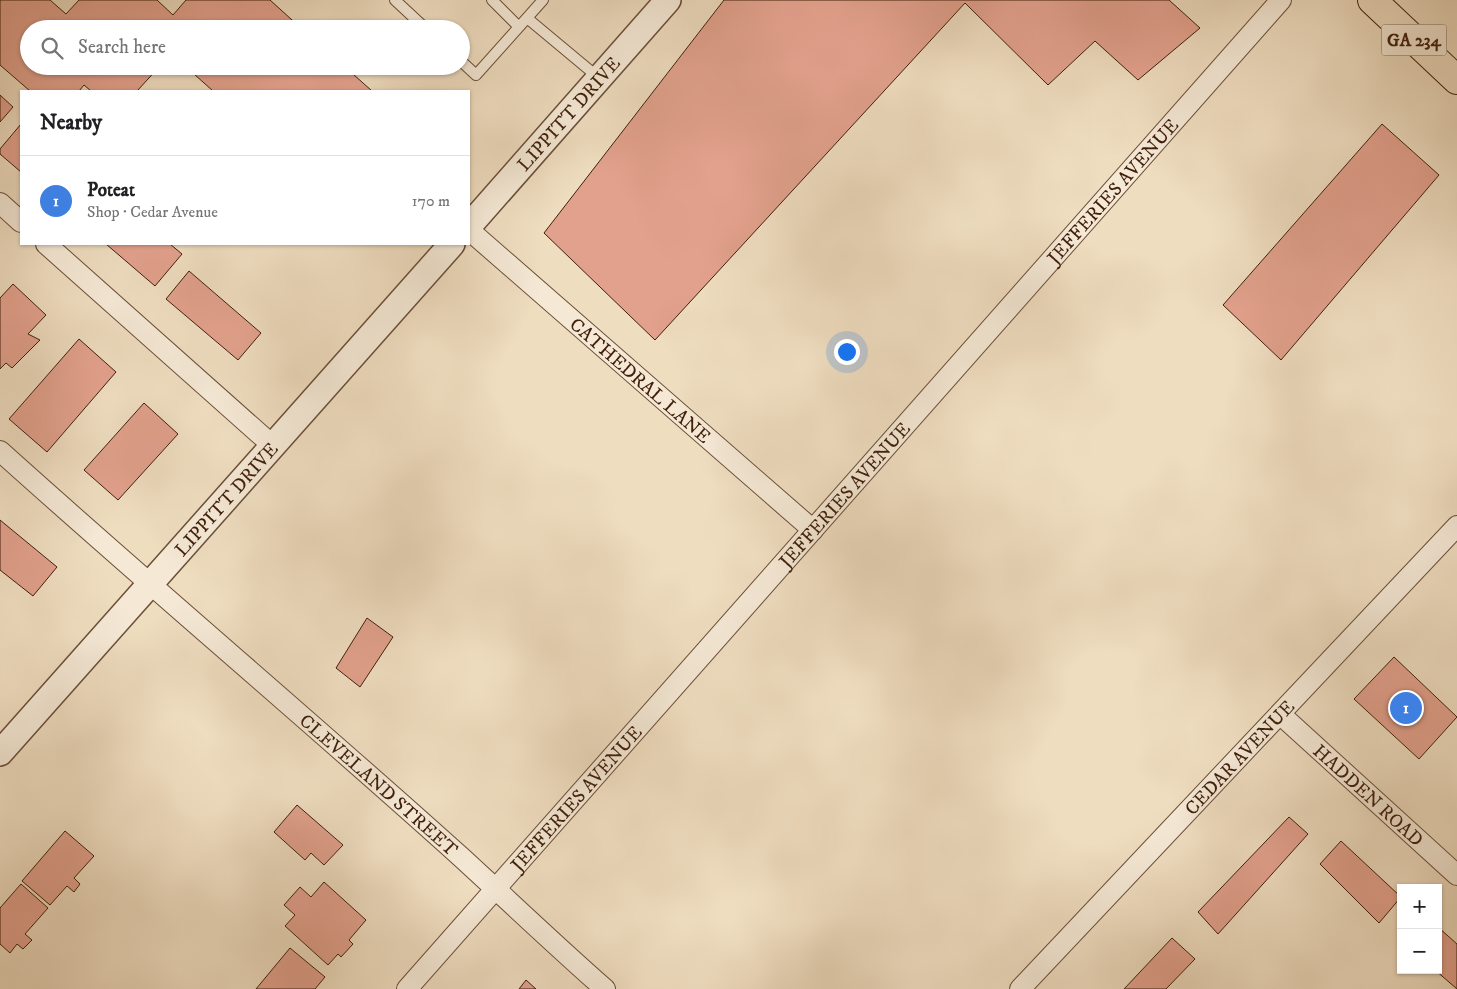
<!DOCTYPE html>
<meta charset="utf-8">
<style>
body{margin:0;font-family:"IM FELL DW Pica",serif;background:#f2f2f2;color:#202124}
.controls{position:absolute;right:15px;bottom:15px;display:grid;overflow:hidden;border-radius:0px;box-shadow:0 1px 4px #0004}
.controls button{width:45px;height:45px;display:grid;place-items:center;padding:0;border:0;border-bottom:1px solid #e0e0e0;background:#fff;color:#202124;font:25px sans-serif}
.you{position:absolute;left:846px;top:351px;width:18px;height:18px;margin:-12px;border:4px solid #fff;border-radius:50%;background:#1a73e8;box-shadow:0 0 0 8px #1a73e833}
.badge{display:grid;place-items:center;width:32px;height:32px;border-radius:50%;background:#b45309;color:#fff;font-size:16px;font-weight:700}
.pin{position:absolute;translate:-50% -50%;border:2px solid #fff;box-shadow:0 1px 5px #0006}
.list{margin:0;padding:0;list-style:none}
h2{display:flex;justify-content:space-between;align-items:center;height:65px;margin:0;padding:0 20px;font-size:21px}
h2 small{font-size:16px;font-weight:400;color:#757577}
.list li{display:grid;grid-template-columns:32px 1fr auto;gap:15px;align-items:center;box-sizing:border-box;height:90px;padding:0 20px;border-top:1px solid #e0e0e0}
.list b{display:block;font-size:19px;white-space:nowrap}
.list p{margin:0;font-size:16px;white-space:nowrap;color:#757577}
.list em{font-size:16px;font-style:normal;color:#757577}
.icon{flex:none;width:28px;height:28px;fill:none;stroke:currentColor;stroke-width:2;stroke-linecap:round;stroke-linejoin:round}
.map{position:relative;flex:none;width:1457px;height:989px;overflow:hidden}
.search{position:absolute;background:#fff;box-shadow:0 1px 4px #0004;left:20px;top:20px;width:450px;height:55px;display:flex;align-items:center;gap:12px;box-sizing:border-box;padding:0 18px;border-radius:28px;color:#757577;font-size:19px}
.panel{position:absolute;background:#fff;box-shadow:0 1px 4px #0004;left:20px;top:90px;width:450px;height:155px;border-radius:0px}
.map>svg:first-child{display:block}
</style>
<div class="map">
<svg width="1457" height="989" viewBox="0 0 1457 989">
<rect width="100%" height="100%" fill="#efddc0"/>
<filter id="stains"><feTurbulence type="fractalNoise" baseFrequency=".004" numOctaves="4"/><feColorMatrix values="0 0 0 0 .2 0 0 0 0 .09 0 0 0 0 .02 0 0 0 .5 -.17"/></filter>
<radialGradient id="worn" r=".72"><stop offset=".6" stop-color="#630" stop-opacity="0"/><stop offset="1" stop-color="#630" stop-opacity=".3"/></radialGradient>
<path fill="#e2a18d" stroke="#3f1f0b" d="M0,0H50L66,14L79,0H157L173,15L186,0H270L302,29H29V66H160L137,91H91L84,85L79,91H30L0,65Z
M724,0H1169L1200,28L1138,80L1095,41L1048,85L965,3L655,340L544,233Z
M185,66H344L372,91H213Z
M0,95L13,107L0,122Z
M21,124V172L0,154V149Z
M1382,124L1439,175L1281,360L1223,305Z
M106,244H170L182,254L155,286Z
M189,271L261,333L238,360L166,299Z
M13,284L46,315L28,334L40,340L12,368L6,363L0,369V298Z
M79,339L116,372L47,452L9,419Z
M144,403L178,434L118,500L84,470Z
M0,520L57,567L33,596L0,570Z
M367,618L393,637L360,687L336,668Z
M1394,657L1457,717L1419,759L1354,699Z
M297,805L343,845L324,865L311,853L305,860L274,832Z
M1289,817L1308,834L1218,934L1198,912Z
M65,831L94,856L74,878L80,884L74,892L67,886L50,905L22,881Z
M1341,841L1401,897L1379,923L1320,864Z
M324,882L366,920L349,940L353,944L341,957L338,954L328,965L285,926L295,915L284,905L300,887L311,897Z
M21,884L48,908L25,934L32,940L23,949L17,944L10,953L0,944V908Z
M1438,927L1457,944V989L1435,970H1438Z
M1172,938L1195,959L1166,989H1124Z
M290,948L325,977L315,989H256Z
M526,980L536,989H519Z"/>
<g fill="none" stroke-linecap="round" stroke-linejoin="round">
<defs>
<path id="service" d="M395,0L426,29
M492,0L519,27
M527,18L599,78
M461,61L476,75L543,0"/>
<g id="minor">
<path d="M0,203L21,222"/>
<path id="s1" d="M469,230L813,530"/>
<path d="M46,244L272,445"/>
<path id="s2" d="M0,451C152,588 309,720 461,857C509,901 556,946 605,989"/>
<path id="s3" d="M1280,714L1457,875"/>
<path id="s4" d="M407,989L1281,0"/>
<path id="s5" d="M1020,989L1457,526"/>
</g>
<g id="tertiary">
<path id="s6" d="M469,226L668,0"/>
<path id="s7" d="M0,753L452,244"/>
</g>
<path id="primary" d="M1372,0L1457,80"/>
</defs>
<use href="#service" stroke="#6b4e38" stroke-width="12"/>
<use href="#minor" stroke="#6b4e38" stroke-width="22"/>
<use href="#tertiary" stroke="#6b4e38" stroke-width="28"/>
<use href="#primary" stroke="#3f1f0b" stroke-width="30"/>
<use href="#service" stroke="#f5e9d6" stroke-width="10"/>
<use href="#minor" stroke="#f5e9d6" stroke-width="20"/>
<use href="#tertiary" stroke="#f5e9d6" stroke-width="25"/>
<use href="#primary" stroke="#efddc0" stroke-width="28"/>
</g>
<g text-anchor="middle" stroke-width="4" stroke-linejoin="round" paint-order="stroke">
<rect fill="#f5e9d6" stroke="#765c48" stroke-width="1" x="1381.5" y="24.5" width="65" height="31" rx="4"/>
<g font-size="18" font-weight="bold" fill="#3f1f0b">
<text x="1414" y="46">GA 234</text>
</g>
<g font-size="19" fill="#3f1f0b" stroke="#f5e9d6">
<text dy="7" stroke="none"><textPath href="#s6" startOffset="150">LIPPITT DRIVE</textPath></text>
<text dy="7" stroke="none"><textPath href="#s4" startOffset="1065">JEFFERIES AVENUE</textPath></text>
<text dy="7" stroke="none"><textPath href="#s1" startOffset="228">CATHEDRAL LANE</textPath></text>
<text dy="7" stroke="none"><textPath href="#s4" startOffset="660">JEFFERIES AVENUE</textPath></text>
<text dy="7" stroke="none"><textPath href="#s7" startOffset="340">LIPPITT DRIVE</textPath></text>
<text dy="7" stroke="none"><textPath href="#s5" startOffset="319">CEDAR AVENUE</textPath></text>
<text dy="7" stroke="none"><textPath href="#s2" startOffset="505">CLEVELAND STREET</textPath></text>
<text dy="7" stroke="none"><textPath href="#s3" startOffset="120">HADDEN ROAD</textPath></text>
<text dy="7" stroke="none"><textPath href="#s4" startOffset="255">JEFFERIES AVENUE</textPath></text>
</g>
</g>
<rect width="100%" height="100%" filter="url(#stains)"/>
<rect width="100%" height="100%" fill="url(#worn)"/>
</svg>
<div class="controls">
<button>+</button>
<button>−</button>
</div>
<div class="you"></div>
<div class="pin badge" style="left:1406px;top:708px;background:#3f7fe0">1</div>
<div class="search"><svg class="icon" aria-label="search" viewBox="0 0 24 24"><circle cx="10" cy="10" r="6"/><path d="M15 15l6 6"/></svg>Search here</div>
<section class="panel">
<h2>Nearby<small></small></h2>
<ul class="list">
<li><span class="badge" style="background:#3f7fe0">1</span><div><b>Poteat</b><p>Shop · Cedar Avenue</p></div><em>170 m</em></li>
</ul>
</section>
</div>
